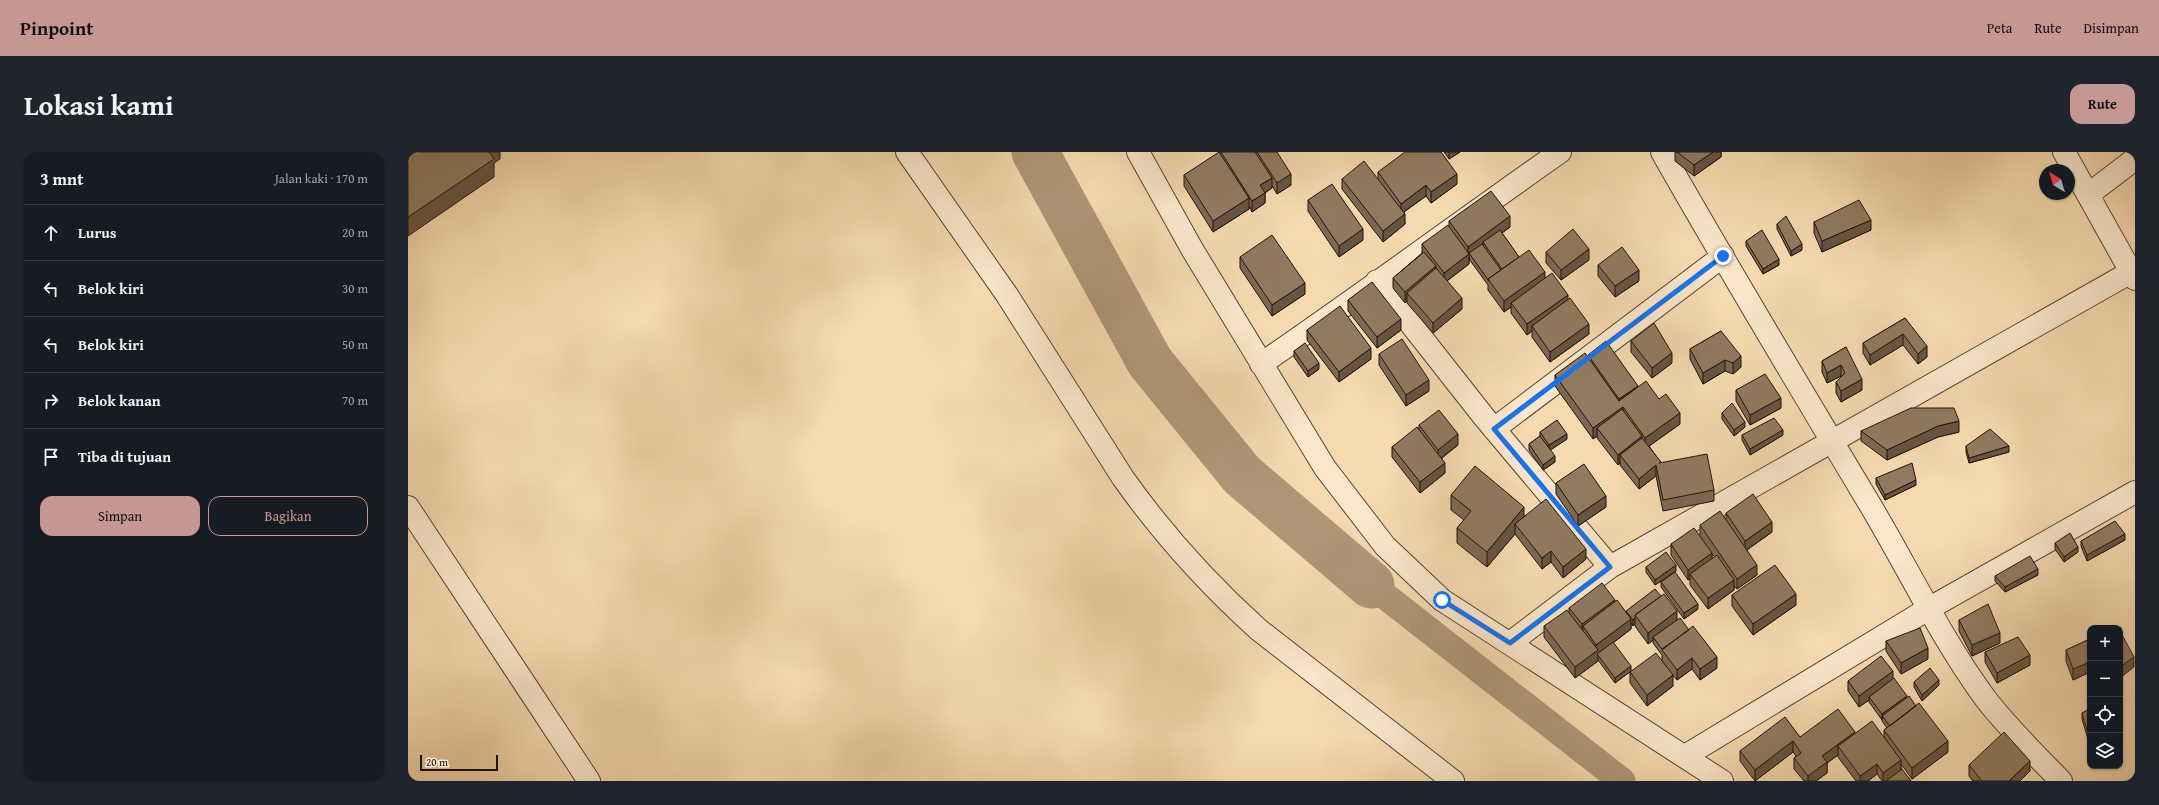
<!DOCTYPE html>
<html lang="id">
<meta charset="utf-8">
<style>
body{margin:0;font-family:"Gentium Book Plus",serif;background:#20242c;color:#f1f3f6}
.controls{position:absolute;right:12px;bottom:12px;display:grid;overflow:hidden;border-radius:8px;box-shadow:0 1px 3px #0004}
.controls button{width:36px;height:36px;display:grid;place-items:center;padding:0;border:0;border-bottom:1px solid #363941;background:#171b24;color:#f1f3f6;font:20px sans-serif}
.compass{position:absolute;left:1631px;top:12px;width:36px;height:36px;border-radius:50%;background:#171b24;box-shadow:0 1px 3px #0004;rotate:322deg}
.scale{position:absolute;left:12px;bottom:10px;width:78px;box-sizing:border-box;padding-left:4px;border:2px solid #21130a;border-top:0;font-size:11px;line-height:14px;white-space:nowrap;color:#21130a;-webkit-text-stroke:3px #f9e6cb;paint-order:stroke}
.stop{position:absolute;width:12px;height:12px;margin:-9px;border:3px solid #1a73e8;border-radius:50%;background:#fff}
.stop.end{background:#1a73e8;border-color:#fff;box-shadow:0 1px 4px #0008}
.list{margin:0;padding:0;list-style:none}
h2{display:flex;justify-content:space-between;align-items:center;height:52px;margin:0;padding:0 16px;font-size:17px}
h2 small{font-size:13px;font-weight:400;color:#9ea1a6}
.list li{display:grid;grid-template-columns:26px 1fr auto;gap:12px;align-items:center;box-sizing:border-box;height:56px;padding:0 16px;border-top:1px solid #363941}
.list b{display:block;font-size:15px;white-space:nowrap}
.list em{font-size:13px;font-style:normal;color:#9ea1a6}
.actions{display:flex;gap:8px;padding:12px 16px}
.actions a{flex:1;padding:9px 0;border:1px solid #c59692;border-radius:12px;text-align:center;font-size:14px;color:#c59692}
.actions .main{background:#c59692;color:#111}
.icon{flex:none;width:22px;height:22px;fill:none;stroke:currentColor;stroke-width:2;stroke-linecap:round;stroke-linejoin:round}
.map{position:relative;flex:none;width:1727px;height:629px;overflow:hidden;border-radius:12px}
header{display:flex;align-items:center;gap:24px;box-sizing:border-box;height:56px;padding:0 20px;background:#c59692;color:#111}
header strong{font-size:19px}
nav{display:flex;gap:22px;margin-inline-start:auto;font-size:14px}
.intro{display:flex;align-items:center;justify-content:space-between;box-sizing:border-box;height:96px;padding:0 24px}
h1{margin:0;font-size:28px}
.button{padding:10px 18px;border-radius:12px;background:#c59692;color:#111;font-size:14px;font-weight:700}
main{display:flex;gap:24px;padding:0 24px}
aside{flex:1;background:#171b24;border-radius:12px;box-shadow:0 1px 3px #0004}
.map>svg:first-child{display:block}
</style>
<header>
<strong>Pinpoint</strong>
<nav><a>Peta</a><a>Rute</a><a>Disimpan</a></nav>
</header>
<div class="intro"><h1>Lokasi kami</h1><a class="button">Rute</a></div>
<main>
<aside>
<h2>3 mnt<small>Jalan kaki · 170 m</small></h2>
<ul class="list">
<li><svg class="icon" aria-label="ahead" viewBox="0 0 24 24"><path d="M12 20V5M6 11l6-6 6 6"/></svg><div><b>Lurus</b></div><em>20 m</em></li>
<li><svg class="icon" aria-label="left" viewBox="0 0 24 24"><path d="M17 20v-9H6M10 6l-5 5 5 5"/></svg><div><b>Belok kiri</b></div><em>30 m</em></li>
<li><svg class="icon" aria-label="left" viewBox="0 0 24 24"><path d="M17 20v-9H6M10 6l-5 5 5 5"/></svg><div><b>Belok kiri</b></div><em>50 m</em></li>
<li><svg class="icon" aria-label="right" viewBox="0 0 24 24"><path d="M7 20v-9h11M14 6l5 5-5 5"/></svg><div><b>Belok kanan</b></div><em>70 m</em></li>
<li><svg class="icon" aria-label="arrive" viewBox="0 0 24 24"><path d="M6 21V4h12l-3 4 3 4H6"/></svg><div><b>Tiba di tujuan</b></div></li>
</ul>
<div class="actions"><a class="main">Simpan</a><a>Bagikan</a></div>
</aside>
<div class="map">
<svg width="1727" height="629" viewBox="0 0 1727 629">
<rect width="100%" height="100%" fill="#f6d9af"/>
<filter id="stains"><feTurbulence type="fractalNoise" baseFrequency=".005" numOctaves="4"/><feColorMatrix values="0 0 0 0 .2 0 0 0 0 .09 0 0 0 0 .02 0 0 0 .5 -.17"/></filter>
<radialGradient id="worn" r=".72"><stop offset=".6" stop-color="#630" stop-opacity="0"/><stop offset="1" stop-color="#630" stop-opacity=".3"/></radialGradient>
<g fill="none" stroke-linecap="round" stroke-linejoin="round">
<path stroke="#ae9677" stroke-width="27" d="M963,433L1214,629"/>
<path stroke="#ae9677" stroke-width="47" d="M627,0L742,210L834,323L963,433"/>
<defs>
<path id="minor" d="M499,0L599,143L715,326C754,381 801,433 851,478L1045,629
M730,0L784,97L917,316L977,394L1034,448L1314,629
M1254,0C1320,116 1389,231 1458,346C1498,412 1531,483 1577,546C1600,576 1627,602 1653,629
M1656,0L1727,127
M1681,42L1727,7
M969,129L1076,265L1202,415
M853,212C954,143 1052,70 1152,0
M1086,277L1315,104
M0,355L181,629
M1102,491L1202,415L1723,120
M1277,604L1520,457L1727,340"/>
</defs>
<use href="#minor" stroke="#564433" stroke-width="24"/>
<use href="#minor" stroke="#f9e6cb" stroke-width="22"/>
</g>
<path fill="#7c6953" stroke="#21130a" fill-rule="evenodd" d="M812,0H869L883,33L869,42L864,34V36L857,41V51L844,60L841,54V57L805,80L776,34V23L812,1Z
M1036,0H1052L1041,7Z
M1267,0H1313V5L1286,24L1267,9Z
M970,20L1049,32L1023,51L1018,44L996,60L997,72L975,90L934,37V27H970Z
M900,48L955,88L931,105L900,59Z
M1041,69L1102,75L1094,81L1111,105L1137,126L1160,148L1181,182L1142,210L1124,185V179L1119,183L1103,161V155L1096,160L1080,138V133L1061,107V104V112L1039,129L1054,157L1025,181L999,151V149L997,151L985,136V126L1014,101V92L1041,75Z
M1406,70L1463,78L1414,100L1406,81Z
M1369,72L1394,98L1383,104L1369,77Z
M1338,89L1371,113L1355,122L1338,94Z
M1138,100L1181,108L1153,128L1138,111Z
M832,105L897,142L864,164L832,116Z
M1190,113L1231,129L1207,145L1190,124Z
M940,148L993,178L969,196L940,159Z
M1497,166L1519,205L1510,212L1495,193L1462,213L1455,201V191Z
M899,178L963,207L931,230L899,188Z
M1313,179L1333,215L1325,222L1317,219L1295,232L1282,207V197Z
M1223,189L1264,211L1244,226L1223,200Z
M1438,195L1454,238L1433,250L1428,241V230L1434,224H1433L1419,231L1414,220V209Z
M886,199L911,217L900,225L886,205Z
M971,202L1021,239L998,254L971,213Z
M1180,203L1230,235L1251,247L1272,272L1241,294L1253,311L1306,338V349L1255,359L1248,324L1231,337L1212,313V311L1210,313L1189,286V284L1185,287L1147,234V223L1180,205Z
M1328,238L1373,256L1342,273L1328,249Z
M1314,261L1337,275L1326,284L1314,267Z
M1011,273L1050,293L1034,306L1037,321L1012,341L984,305V295L1011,278Z
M1453,279L1551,280L1530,285L1479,308L1453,289Z
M1132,280L1159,287L1142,298L1147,310L1135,318L1121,298V292L1132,284Z
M1334,283H1375L1342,303L1334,288Z
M1558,294L1601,300L1561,311L1558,300Z
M1468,326L1508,333L1477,348L1468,332Z
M1148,331L1198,355L1170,374L1148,342Z
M1043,343L1116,364L1178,407L1155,426L1143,410L1134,417L1107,382L1079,415L1049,391V376L1056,368L1043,358Z
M1318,361L1364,380L1339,398L1349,423L1329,437L1326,434V438L1300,457L1282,433V427L1280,428L1263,403V392L1292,383V373L1318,367ZM1304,402L1307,405L1304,407Z
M1717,388L1679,409L1673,394V389Z
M1647,391L1670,400L1656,410L1647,397Z
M1238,415L1268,419L1247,433L1238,420Z
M1630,423L1597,440L1587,429V424Z
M1253,430L1290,457L1276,467L1253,435Z
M1324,443L1388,453L1345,483L1324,454Z
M1207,450L1218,460L1269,468L1309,516L1292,528L1284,517L1269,528L1262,520L1265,534L1239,554L1222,531V520L1254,508V503L1245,491V488L1240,492L1227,474V472L1225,474L1223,471V477L1205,491L1223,519L1207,531L1190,508V509L1167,526L1136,485V474L1161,461V456Z
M1551,468L1592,491L1564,504L1551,479Z
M1682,487V520L1665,528L1658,509V498Z
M1478,489L1520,507L1493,522L1478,499Z
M1577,500L1622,513L1589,531L1577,510Z
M1485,527L1540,600L1504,627L1493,612V617L1503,629H1474L1469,622L1460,629H1448L1430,605V603L1419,611V621L1408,629H1396L1386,617V606L1388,604L1385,600L1347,629L1332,609V599L1392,585L1447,582L1476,585V578L1479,576L1474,569V568L1461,550V548L1451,555L1440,539V529Z
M1506,530L1531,533L1514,549L1506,535Z
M1682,557V594L1674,567V561Z
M1561,613L1622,619L1612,629H1565L1561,624Z"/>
<path fill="#655543" stroke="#21130a" d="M79,0H92V7L86,11V25L0,84V65Z
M1041,0H1052L1041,7Z
M1305,0H1313V5L1286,24V13Z
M883,22V33L869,42V31Z
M1049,22V32L1023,51V40Z
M864,26V36L852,44V33Z
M1018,33V44L993,62V52Z
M857,41V51L844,60V49Z
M841,46V57L805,80V69Z
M997,62V72L975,90V79Z
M1102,64V75L1077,93L1075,90V95L1061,101V112L1036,131V121L1060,103V95Z
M1463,68V78L1414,100V89Z
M955,77V88L931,105V94Z
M1394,92V98L1383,104V99Z
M1181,97V108L1153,128V118Z
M1371,107V113L1355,122V117Z
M1028,114V125L999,141V149L997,151V140Z
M1231,118V129L1207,145V134Z
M1137,120V130L1103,151V155L1096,160V149Z
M897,131V142L864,164V153Z
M1160,143V153L1124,174V179L1119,183V172Z
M1054,146V157L1025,181V171Z
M993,167V178L969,196V185Z
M1181,172V182L1142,210V200Z
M1495,182V193L1462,213V203Z
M1519,194V205L1510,212V202Z
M963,196V207L931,230V220Z
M1264,201V211L1244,226V216Z
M1333,204V215L1325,222V211Z
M1317,208V219L1295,232V221Z
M911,211V217L900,225V219Z
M1433,213V224L1419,231V221Z
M1454,227V238L1433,250V239Z
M1021,228V239L998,254V243Z
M1230,234V244L1215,255V265L1189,276V284L1185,287V276L1211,257V247Z
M1373,246V256L1342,273V263Z
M1272,261V272L1237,297V286Z
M1551,269V280L1530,285L1479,308V298L1530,274Z
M1337,270V275L1326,284V278Z
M1375,278V283L1342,303V297Z
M1050,282V293L1030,308V298Z
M1159,282V287L1141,299V293Z
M1234,284V294L1212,303V311L1210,313V303Z
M1601,294V300L1561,311V306Z
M1147,304V310L1135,318V313Z
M1037,311V321L1012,341V330Z
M1248,313V324L1231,337V327Z
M1508,328V333L1477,348V343Z
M1198,344V355L1170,374V363Z
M1116,355V370L1107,372V382L1079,415V400Z
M1364,370V380L1337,399V389Z
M1717,382V388L1679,409V403Z
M1670,395V400L1656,410V405Z
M1178,397V407L1155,426V415Z
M1143,399V410L1134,417V406Z
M1304,401V411L1282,422V427L1280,428V418Z
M1268,413V419L1247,433V428Z
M1349,413V423L1329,437V427Z
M1630,417V423L1597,440V435Z
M1326,428V438L1300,457V446Z
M1388,442V453L1345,483V472Z
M1207,448V459L1175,474V482L1174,483V472Z
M1290,452V457L1276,467V461Z
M1269,459V470L1245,485V488L1240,492V481Z
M1227,466V472L1225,474V468Z
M1223,467V477L1190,502V509L1167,526V515L1188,499V493Z
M1592,481V491L1564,504V493Z
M1520,496V507L1493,522V511Z
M1622,503V513L1589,531V521Z
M1309,505V516L1292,528V517Z
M1726,505V515L1712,526V515Z
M1284,506V517L1269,528V518Z
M1682,510V520L1665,528V517Z
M1223,514V519L1207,531V526Z
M1485,519V530L1461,545V548L1451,555V544Z
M1265,523V534L1239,554V543Z
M1531,528V533L1514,549V543Z
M1499,544V549L1474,564V568V562Z
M1447,580V590L1430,594V603L1419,611V621L1408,629H1400V624L1414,604Z
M1385,589V600L1347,629V618Z
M1540,589V600L1504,627V616Z
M1493,608V618L1479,629H1475V621Z
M1622,609V619L1612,629H1601Z
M1469,612V622L1460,629H1452V624Z"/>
<path fill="#907a60" stroke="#21130a" d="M0,0H81L86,7L0,65Z
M811,0L841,46L805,69L776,23Z
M813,0H847L864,26L852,33L857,41L844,49Z
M849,0H869L883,22L869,31Z
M997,0H1033L1049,22L1023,40L1018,33L993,52L970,20Z
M1269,0H1305L1286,13Z
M956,9L997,62L975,79L934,27Z
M924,32L955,77L931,94L900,48Z
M1083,39L1102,64L1060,95L1041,69Z
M1451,48L1463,68L1414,89L1406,70Z
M1378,64L1394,92L1383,99L1369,72Z
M1040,73L1061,102L1036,121L1014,92Z
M1165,77L1181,97L1153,118L1138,100Z
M1092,78L1111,105L1094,117L1075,90Z
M1354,78L1371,107L1355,117L1338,89Z
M864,83L897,131L864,153L832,105Z
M1074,92L1093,118L1080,127L1081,129L1061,101Z
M1214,95L1231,118L1207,134L1190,113Z
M1121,98L1137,120L1096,149L1080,127Z
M1016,100L1028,114L997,140L985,126Z
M1028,116L1054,146L1025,171L999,141Z
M1144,121L1160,143L1119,172L1103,151Z
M964,130L993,167L969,185L940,148Z
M1162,146L1181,172L1142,200L1124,174Z
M932,154L963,196L931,220L899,178Z
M1497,166L1519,194L1510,202L1495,182L1462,203L1455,191Z
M1246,171L1264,201L1244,216L1223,189Z
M1313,179L1333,204L1325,211L1317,208L1295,221L1282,197Z
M994,187L1021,228L998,243L971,202Z
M1198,189L1230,234L1211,247L1180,203Z
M897,191L911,211L900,219L886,199Z
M1438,195L1454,227L1433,239L1428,230L1437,221L1433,213L1419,221L1414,209Z
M1177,201L1211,249L1238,229L1251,247L1258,242L1272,261L1237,286L1215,255L1185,276L1147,223Z
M1357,222L1373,246L1342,263L1328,238Z
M1324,251L1337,270L1326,278L1314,261Z
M1503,256H1546L1551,269L1530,274L1479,298L1453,279Z
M1214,257L1234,284L1210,303L1189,276Z
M1031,258L1050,282L1030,298L1011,273Z
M1366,266L1375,278L1342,297L1334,283Z
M1149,268L1159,282L1141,293L1132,280Z
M1009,275L1037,311L1012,330L984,295Z
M1582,277L1601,294L1561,306L1558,294Z
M1132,284L1147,304L1135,313L1121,292Z
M1234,286L1253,310L1251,311L1299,302L1306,338L1255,348L1248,313L1231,327L1212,303Z
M1504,311L1508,328L1477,343L1468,326Z
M1176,312L1198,344L1170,363L1148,331Z
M1067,314L1116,355L1079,400L1049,376L1063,359L1043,343Z
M1345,342L1364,370L1337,389L1318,361Z
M1138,347L1178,397L1155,415L1143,399L1134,406L1107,372Z
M1312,359L1349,413L1329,427L1292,373Z
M1707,369L1717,382L1679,403L1673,389Z
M1286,376L1304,401L1280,418L1263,392Z
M1662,381L1670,395L1656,405L1647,391Z
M1258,400L1268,413L1247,428L1238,415Z
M1309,403L1326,428L1300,446L1282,422Z
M1622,404L1630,417L1597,435L1587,424Z
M1367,413L1388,442L1345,472L1324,443Z
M1267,420L1290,452L1276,461L1253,430Z
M1194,431L1207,448L1174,472L1161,456Z
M1247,437L1253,444L1227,463V466L1225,468L1218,459Z
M1256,442L1269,459L1240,481L1227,463Z
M1209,448L1223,467L1188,493L1175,474Z
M1580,452L1592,481L1564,493L1551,468Z
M1159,458L1190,498L1167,515L1136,474Z
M1272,466L1281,478L1254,497L1245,485Z
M1285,474L1309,505L1292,517L1284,506L1269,518L1254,498Z
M1512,476L1520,496L1493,511L1478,489Z
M1712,481H1713L1726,505L1712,515Z
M1610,485L1622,503L1589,521L1577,500Z
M1682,487V510L1665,517L1658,498Z
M1205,490L1223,514L1207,526L1189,502Z
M1248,501L1265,523L1239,543L1222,520Z
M1473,504L1485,519L1451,544L1440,529Z
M1522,516L1531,528L1514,543L1506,530Z
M1486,526L1499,544L1474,562L1461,545Z
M1501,544L1508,554L1482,574L1474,564Z
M1511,551L1540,589L1504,616L1476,578Z
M1430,557L1447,580L1414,604L1419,610L1400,624L1386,606L1393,601L1385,589L1347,618L1332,599L1377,565L1392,585Z
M1682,557V589L1674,561Z
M1464,569L1493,608L1475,621L1469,612L1452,624L1430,594Z
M1596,580L1622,609L1601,629H1574L1561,613Z
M1494,617L1503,629H1478Z"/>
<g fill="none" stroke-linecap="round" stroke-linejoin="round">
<path stroke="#1a73e8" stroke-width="5" d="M1034,448L1102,491L1202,415L1086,277L1315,104"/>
</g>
<rect width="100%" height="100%" filter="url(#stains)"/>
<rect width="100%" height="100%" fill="url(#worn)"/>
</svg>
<div class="controls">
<button>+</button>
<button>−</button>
<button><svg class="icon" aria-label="locate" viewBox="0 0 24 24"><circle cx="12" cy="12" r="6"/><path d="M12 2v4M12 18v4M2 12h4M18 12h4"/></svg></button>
<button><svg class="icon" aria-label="layers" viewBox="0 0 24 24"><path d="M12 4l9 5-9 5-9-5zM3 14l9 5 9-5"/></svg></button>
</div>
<svg class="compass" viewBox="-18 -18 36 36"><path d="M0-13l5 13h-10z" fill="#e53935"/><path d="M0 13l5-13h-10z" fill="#9ea1a6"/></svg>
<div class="scale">20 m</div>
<div class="stop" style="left:1034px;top:448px"></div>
<div class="stop end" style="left:1315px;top:104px"></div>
</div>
</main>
